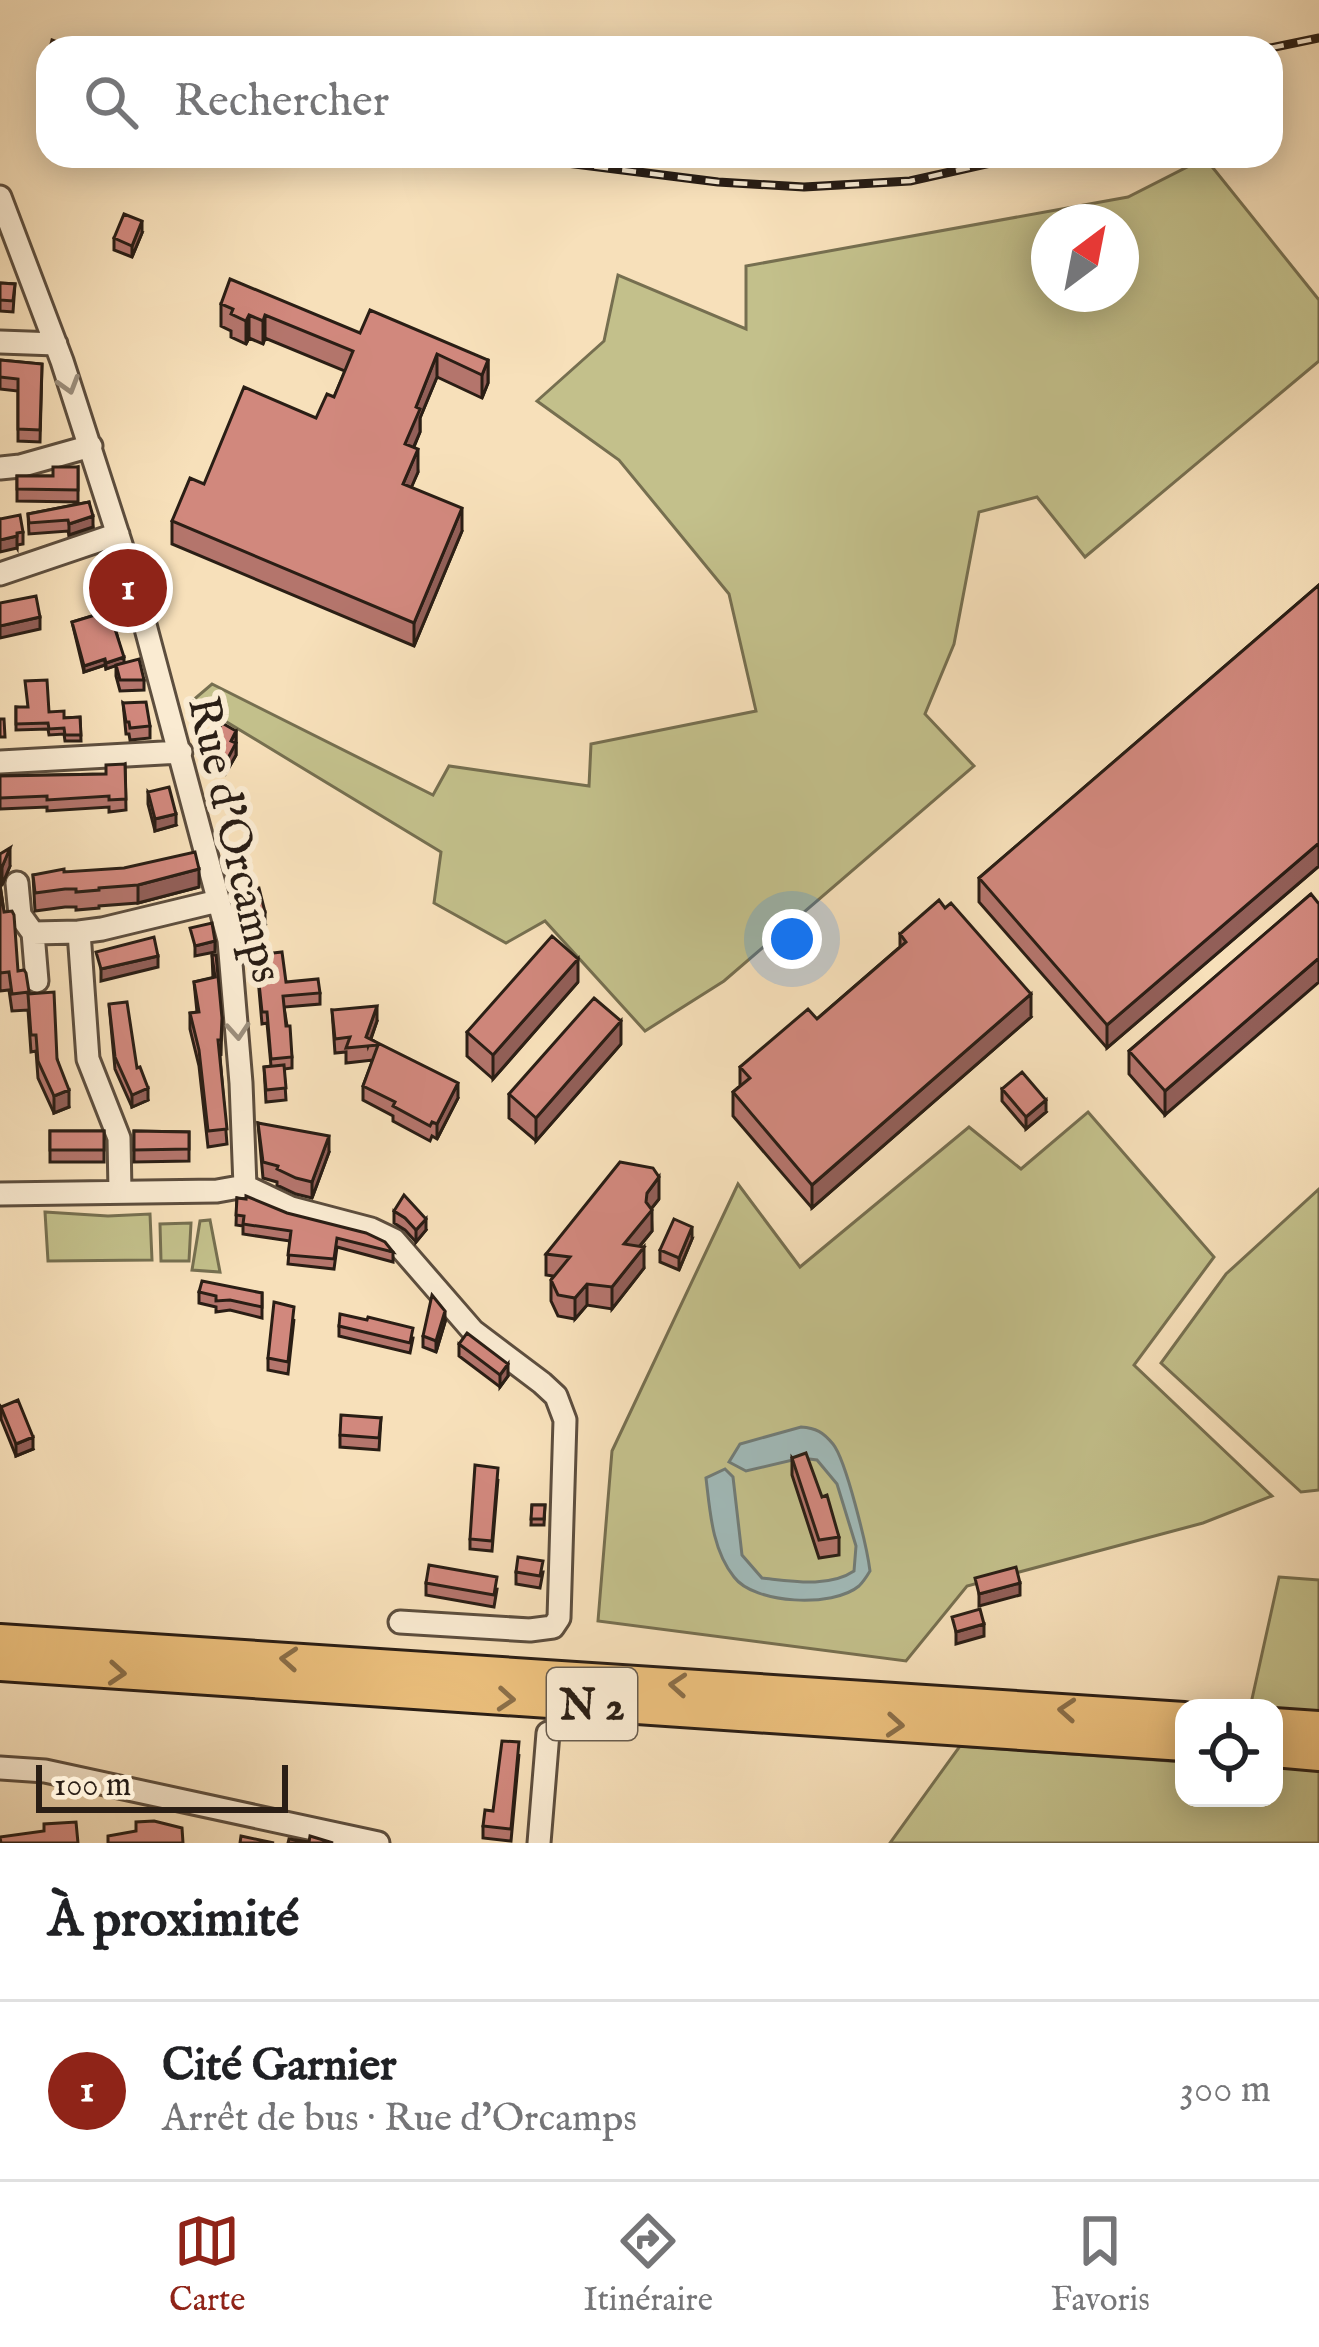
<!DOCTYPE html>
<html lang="fr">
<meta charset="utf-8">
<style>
body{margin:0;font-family:"IM FELL English",serif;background:#f6f6f6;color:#202124}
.controls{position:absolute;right:36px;bottom:36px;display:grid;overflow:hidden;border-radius:24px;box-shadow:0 6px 30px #0003}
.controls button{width:108px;height:108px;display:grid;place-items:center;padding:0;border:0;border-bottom:3px solid #e0e0e0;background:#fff;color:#202124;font:60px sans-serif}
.compass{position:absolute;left:1031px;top:204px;width:108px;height:108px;border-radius:50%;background:#fff;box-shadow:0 6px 30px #0003;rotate:32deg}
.scale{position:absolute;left:36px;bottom:30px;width:252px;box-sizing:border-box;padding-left:12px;border:6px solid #2a1e15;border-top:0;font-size:33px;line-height:42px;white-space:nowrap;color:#2a1e15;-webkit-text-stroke:9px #faebd2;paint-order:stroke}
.you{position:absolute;left:792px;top:939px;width:42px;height:42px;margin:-30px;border:9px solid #fff;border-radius:50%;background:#1a73e8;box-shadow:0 0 0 18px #1a73e833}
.badge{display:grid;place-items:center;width:78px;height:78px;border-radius:50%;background:#8f2418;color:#fff;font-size:39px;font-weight:700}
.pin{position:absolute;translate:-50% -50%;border:6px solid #fff;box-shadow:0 3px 12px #0006}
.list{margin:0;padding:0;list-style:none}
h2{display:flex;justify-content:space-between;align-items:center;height:156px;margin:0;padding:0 48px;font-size:51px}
h2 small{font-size:39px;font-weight:400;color:#757577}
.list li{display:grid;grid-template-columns:78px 1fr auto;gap:36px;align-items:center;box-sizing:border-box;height:180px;padding:0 48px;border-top:3px solid #e0e0e0}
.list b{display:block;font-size:45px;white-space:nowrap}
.list p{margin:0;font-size:39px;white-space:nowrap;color:#757577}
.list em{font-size:39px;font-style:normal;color:#757577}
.icon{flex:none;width:66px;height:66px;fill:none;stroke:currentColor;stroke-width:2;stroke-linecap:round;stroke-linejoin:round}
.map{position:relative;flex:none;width:1319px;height:1843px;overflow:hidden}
.search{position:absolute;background:#fff;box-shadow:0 6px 30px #0003;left:36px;right:36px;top:36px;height:132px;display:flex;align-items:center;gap:30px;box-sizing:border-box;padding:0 42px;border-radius:36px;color:#757577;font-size:45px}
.sheet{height:336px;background:#fff}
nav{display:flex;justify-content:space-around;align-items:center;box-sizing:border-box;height:168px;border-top:3px solid #e0e0e0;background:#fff;font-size:33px;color:#757577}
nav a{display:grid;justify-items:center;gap:6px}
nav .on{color:#8f2418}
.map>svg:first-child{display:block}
</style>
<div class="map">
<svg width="1319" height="1843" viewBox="0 0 1319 1843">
<rect width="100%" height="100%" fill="#f7e0ba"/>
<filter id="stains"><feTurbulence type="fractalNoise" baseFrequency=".00167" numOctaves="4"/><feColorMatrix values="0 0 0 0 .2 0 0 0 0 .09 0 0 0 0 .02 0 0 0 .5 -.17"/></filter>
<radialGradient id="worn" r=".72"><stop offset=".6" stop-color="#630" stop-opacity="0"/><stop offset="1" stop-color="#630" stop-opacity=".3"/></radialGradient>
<path fill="#c3c08b" stroke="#766f50" stroke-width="3" fill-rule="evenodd" d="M1205,158L1319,300V361L1085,557L1037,497L979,512L954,644L925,714L974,766L724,981L645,1031L545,921L506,943L434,903L441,852L192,701L212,684L433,795L449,766L589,786L591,744L756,711L729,594L619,460L537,401L604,341L618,275L746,329V266L1128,197ZM1049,222H1121V294H1049Z
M1088,1112L1214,1257L1134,1365L1272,1496L1203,1523L967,1586L906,1661L598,1621L612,1451L738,1184L800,1267L969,1127L1021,1169Z
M1319,1189V1490L1301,1492L1161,1363L1226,1274Z
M45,1212L108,1216L150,1214L152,1260L48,1261Z
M210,1220L220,1272L192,1270L200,1221Z
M191,1223L189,1261H161L160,1224Z
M1279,1577L1319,1580V1843H890L960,1746L1184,1762V1798H1274V1708H1250Z"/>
<path fill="#a1bbba" stroke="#717c78" stroke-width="3" d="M801,1427C816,1428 823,1432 833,1444C846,1460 867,1547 870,1571C867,1576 863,1582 859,1586C833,1608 754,1604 734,1577C712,1550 710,1511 706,1478L725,1469L733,1477L742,1555L762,1578C791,1581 829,1588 854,1571L856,1546L837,1484L817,1460L801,1458L746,1471L729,1462L740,1444Z"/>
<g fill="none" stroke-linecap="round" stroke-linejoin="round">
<defs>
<path id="minor" d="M0,197L62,361L136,591L229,940L241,1083L245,1186
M0,342L56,344
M0,468L20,466L91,446
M0,574L118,534
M0,762L181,752
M17,883L20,915L33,933L37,981
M33,933L79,932
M245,1186L291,1208L371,1229L394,1240L473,1331L542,1383L556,1396L565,1420L559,1618L553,1627L530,1630L400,1622
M120,1192L119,1138L88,1059L79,932L102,929L218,901
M0,1194L217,1191L245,1186
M0,1768L45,1771L378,1843
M539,1843L548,1733"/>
<path id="highway" d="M0,1640L1184,1718
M0,1665L1184,1745
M1274,1724L1319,1727
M1274,1751L1319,1755"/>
</defs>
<use href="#minor" stroke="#5d4e3e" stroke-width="27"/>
<use href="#highway" stroke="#2a1e15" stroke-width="36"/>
<use href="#minor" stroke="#faebd2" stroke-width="21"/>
<use href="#highway" stroke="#ecc07d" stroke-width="30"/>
<defs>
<path id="rail" d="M1270,48L1319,38
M511,156L718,182L804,187L910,181L1022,156"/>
</defs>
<use href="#rail" stroke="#2a1e15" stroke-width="9"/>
<use href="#rail" stroke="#faebd2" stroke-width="4.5" stroke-dasharray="14" stroke-linecap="butt"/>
</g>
<path fill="#b4756c" stroke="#2a1e15" stroke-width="3" d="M142,233L132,257L114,250V238Z
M0,283L15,284L13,312L0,311Z
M221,304L488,360V383L482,398L437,377L420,418V432L414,447L418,472L411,487L462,531L414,646L172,544V521L204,484L316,418L334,397L345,371L265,338L263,344L249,338L246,344L231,337V331L221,326Z
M0,360L42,364L40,442L18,441V391L0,389Z
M78,467V502L17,501V476H53Z
M89,502L93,527L69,535L68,531L29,534L28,514Z
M0,519L23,532V544L17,545V548Z
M1319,585V866L1107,1048L979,902V878Z
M99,597L122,613L117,615L120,630L116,631L124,663L144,680V690L120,691L116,676V665L106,669L105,665L84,672L72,622L102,613Z
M123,703L150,726V738L130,740L129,734H126Z
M16,707L49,712L64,718L80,717L81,741H65L64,734L49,735L48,729L16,730Z
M236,731V755L227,771L208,762V750Z
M125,764L126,810L109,812V807L47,811V807L0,809V776L106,774Z
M148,792L176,825L155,831L148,804Z
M0,854L10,866L2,885H0L4,912L18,971L57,1059L69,1107L54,1113L38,1078L36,1051L31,1052L28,1010L12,1011L9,990L0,991Z
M64,872L199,887L138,903L99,906V908L76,910V907H65L35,911L33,875Z
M241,892L265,924L247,928L241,904Z
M1311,894L1165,1115L1129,1074V1051Z
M900,934L1031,1017L812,1208L733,1116V1092L740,1086V1067L817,1019L900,947Z
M212,955L222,1018L221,1055L220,1056L227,1144L208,1147L199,1066L190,1029V1013L197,1012L194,982L213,978Z
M256,955L286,982L320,993V1004L284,1007L292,1057V1068L284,1069L286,1100L266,1102L264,1067L271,1066L267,1023L262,1024Z
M578,982L493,1079L467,1056V1032Z
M109,1004L137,1068L148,1100L132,1107L115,1069Z
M332,1010L377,1021L371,1039L458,1098L437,1139L432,1136L430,1141L393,1121V1116L363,1100V1086L373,1060L346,1063V1052L335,1053Z
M621,1044L536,1141L509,1118V1094Z
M1002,1089L1046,1112L1026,1129L1002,1101Z
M258,1123L329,1152L312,1198L296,1194L277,1185V1182L263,1178Z
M50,1131H104V1162H50Z
M134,1131L189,1132V1161L134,1162Z
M237,1198L393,1252V1262L337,1247L334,1269L288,1264L290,1241L243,1234V1226L236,1225Z
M659,1199L651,1209L652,1231L640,1246L644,1268L612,1309L587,1305L575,1319L558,1316L551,1301V1280L553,1276L546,1275V1254Z
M394,1211L426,1230L416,1242L405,1230L394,1223Z
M692,1239L679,1270L660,1262V1250Z
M199,1292L262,1293V1318L230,1310L216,1312V1307L199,1303Z
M294,1319L288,1374L268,1370V1358Z
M445,1322L436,1352L423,1347V1336Z
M339,1326L413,1338L410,1353L339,1336Z
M459,1344L508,1376L500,1387L459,1356Z
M1,1407L33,1449L16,1456L1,1419Z
M381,1418L379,1450L340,1447V1435Z
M792,1458L822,1497L839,1537V1555L819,1558L792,1475Z
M498,1479L492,1551L470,1549V1539Z
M532,1505H545L544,1525H531Z
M516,1572H543L540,1588L516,1584Z
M426,1583L497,1589L494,1607L426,1595Z
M519,1754L511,1841L483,1838V1826L493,1811Z"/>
<path fill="#925f58" stroke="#2a1e15" stroke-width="3" d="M142,221V233L132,257V246Z
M249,315V338L246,344V321Z
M265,315V338L263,344V321Z
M437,354V377L420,418V432L405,467V444L416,407Z
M488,360V383L482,398V375Z
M418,449V472L403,507V484Z
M462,508V531L414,646V623Z
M93,516V527L69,535V524Z
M17,536V548L0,552V540Z
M40,617V629L0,638V626Z
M124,657V663L106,669V663Z
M105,659V665L84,672V666Z
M236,731V755L227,771V760L231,741Z
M176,814V825L155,831V819Z
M1319,843V866L1107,1048V1025Z
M10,848V866L2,885V867Z
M199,869V887L138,903V885Z
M265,912V924L247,928V916Z
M215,941V952L195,956V946Z
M158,956V967L101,981V969Z
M1319,958V982L1165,1115V1091Z
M578,959V982L493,1079V1055Z
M1031,994V1017L812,1208V1185Z
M377,1006V1021L368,1046L366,1037Z
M621,1021V1044L536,1141V1118Z
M458,1083V1098L437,1139V1124Z
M148,1088V1100L132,1107V1095Z
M69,1090V1107L54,1113V1096Z
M1046,1100V1112L1026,1129V1117Z
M329,1136V1152L312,1198V1182Z
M659,1177V1199L647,1214L652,1210V1231L624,1265V1244L647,1193Z
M426,1219V1230L416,1242V1230Z
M692,1227V1239L679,1270V1258Z
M644,1247V1268L612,1309V1287Z
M587,1284V1305L575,1319V1298Z
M445,1311V1322L436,1352V1341Z
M508,1364V1376L500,1387V1375Z
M33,1437V1449L16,1456V1444Z
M1020,1583V1595L979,1606V1594Z
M984,1624V1636L956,1644V1632Z"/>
<path fill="#d1887d" stroke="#2a1e15" stroke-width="3" d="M52,40L72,48H50Z
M124,214L142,221L132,246L114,238Z
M230,279L360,333L370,310L488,360L482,375L437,354L416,407L420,409L405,444L418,449L403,484L462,508L414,623L172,521L190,478L204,484L244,387L316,418L327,394L334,397L353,351L265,315L263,321L249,315L246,321L231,314L233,309L221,304Z
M0,283L15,284L13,301L0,300Z
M0,360L42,364L40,430L18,429V379L0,377Z
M53,467H78V490L17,489V476H53Z
M89,502L93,516L69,524L68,520L29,523L28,514Z
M20,515L23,532L17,533V536L0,540V519Z
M1319,585V843L1107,1025L979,878Z
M117,592L122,607L104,613L99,597Z
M36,596L40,617L0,626V603Z
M115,609L120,624L114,626L124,657L106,663L105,659L84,666L72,622Z
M139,659L144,680H120L116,665Z
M47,680L49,712L64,711V718L80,717L81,735H65L64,728L49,729L48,723L16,724V707H28L25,681Z
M146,702L150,726L130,728L129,722H126L123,703Z
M0,719H4L5,737H0Z
M222,723L236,731L231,741L236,743L227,760L208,750Z
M125,764L126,799L109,800V796L47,800V796L0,798V776L106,774V765Z
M169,787L176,814L155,819L148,792Z
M10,848L2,867L0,868V854Z
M195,852L199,869L138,885L99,888V890L76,892V889H65L35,893L33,875L64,869V872L124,868Z
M0,885L4,912L12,911L14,915L18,971L24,970L26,973L29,992L12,994L9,972L0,973Z
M259,888L265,912L247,916L241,892Z
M1311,894L1319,904V958L1165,1091L1129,1051Z
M939,900L945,908L951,903L1031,994L812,1185L733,1092L750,1078L740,1067L808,1009L817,1019L906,942L900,934Z
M212,923L215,941L195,946L190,928Z
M552,936L578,959L493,1055L467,1032Z
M154,937L158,956L101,969L96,952Z
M282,952L286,982L318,979L320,993L283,996L286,1026H290L292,1057L271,1059L267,1012H262L256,955Z
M212,955H216L222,1018L221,1040H218L227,1129L208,1131L199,1050L190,1013L199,1012L194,982L215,977Z
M54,992L57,1059L69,1090L54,1096L38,1061L36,1035H31L28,994Z
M594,998L621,1021L536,1118L509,1094Z
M127,1002L137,1068L140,1067L148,1088L132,1095L115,1057L109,1004Z
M377,1006L366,1037L458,1083L437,1124L432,1122L430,1126L393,1106L395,1102L363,1086L378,1045L346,1048L350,1037L335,1039L332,1010Z
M284,1065L286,1088L266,1090L264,1067Z
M1022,1072L1046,1100L1026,1117L1002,1089Z
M258,1123L329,1136L312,1182L296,1178L277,1169L278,1166L263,1162Z
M50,1131H104V1150H50Z
M134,1131L189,1132V1149L134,1150Z
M620,1162L653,1168L659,1177L647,1193L646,1202L652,1210L624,1244L644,1247L612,1287L587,1284L575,1298L558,1295L551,1280L570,1257L546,1254Z
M404,1195L426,1219L416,1230L405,1218L394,1211Z
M246,1196L287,1213L366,1233L385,1242L393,1252L337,1238L334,1259L288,1255L291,1231L243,1224L244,1216L236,1215L237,1198L246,1199Z
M674,1219L692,1227L679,1258L660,1250Z
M202,1281L262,1293V1307L230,1300L216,1301V1296L199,1292Z
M432,1295L445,1311L436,1341L423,1336Z
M274,1302L294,1307L288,1362L268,1358Z
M340,1314L367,1320L368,1317L413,1328L410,1343L339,1326Z
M467,1333L508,1364L500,1375L459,1344Z
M18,1400L33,1437L16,1444L1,1407Z
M341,1415L381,1418L379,1438L340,1435Z
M806,1453L822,1497L827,1495L839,1537L819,1540L792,1458Z
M475,1465L498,1468L492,1541L470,1539Z
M532,1505H545L544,1519H531Z
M518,1557L543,1561L540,1576L516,1572Z
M429,1565L497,1577L494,1595L426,1583Z
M1016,1567L1020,1583L979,1594L975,1578Z
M980,1609L984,1624L956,1632L952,1617Z
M502,1741L519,1742L511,1829L483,1826L485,1810L493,1811Z
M154,1821L182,1828L183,1843H108V1836L136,1831V1822Z
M76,1822L78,1843H1L0,1837L44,1831V1824Z
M241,1836L274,1843H240Z
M310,1836L333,1843H288L289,1839L309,1842Z"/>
<defs><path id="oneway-chevron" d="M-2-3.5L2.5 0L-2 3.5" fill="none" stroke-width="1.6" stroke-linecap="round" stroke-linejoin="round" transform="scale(3)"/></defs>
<g stroke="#9c8f7d">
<use href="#oneway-chevron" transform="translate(69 385) rotate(73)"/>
<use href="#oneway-chevron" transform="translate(238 1031) rotate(86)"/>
</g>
<g stroke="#8b6f49">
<use href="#oneway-chevron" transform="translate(289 1659) rotate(-176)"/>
<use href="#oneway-chevron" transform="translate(117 1673) rotate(4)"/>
<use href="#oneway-chevron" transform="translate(678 1685) rotate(-176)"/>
<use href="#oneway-chevron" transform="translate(506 1699) rotate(4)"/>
<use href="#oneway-chevron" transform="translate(1067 1710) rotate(-176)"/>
<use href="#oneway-chevron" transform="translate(895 1725) rotate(4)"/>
</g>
<g text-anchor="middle" stroke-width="12" stroke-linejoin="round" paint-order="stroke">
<rect fill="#faebd2" stroke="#685c4e" stroke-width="3" x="547" y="1668" width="90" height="72" rx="9"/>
<g font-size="42" font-weight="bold" fill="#2a1e15">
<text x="592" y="1719">N 2</text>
</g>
<g font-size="45" fill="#2a1e15" stroke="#faebd2">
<text transform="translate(237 839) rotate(77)" y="16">Rue d'Orcamps</text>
</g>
</g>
<rect width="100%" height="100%" filter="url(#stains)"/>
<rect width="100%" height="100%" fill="url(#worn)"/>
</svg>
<div class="controls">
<button><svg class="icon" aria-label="locate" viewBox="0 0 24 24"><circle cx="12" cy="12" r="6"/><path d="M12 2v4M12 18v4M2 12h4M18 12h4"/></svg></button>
</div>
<svg class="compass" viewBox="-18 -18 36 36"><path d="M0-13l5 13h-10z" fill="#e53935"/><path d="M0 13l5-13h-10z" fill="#757577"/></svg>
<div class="scale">100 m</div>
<div class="you"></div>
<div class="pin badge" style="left:128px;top:588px">1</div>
<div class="search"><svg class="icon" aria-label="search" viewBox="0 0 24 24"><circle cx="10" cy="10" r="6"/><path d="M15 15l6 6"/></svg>Rechercher</div>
</div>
<section class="sheet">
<h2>À proximité<small></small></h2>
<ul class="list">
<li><span class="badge">1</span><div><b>Cité Garnier</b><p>Arrêt de bus · Rue d'Orcamps</p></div><em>300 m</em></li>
</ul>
</section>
<nav>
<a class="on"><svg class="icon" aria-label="map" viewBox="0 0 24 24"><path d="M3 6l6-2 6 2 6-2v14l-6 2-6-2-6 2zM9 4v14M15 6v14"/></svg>Carte</a>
<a><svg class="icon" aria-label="directions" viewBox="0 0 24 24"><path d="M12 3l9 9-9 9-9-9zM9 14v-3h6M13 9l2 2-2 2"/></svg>Itinéraire</a>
<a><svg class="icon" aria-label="saved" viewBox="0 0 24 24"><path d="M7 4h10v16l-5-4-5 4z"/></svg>Favoris</a>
</nav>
